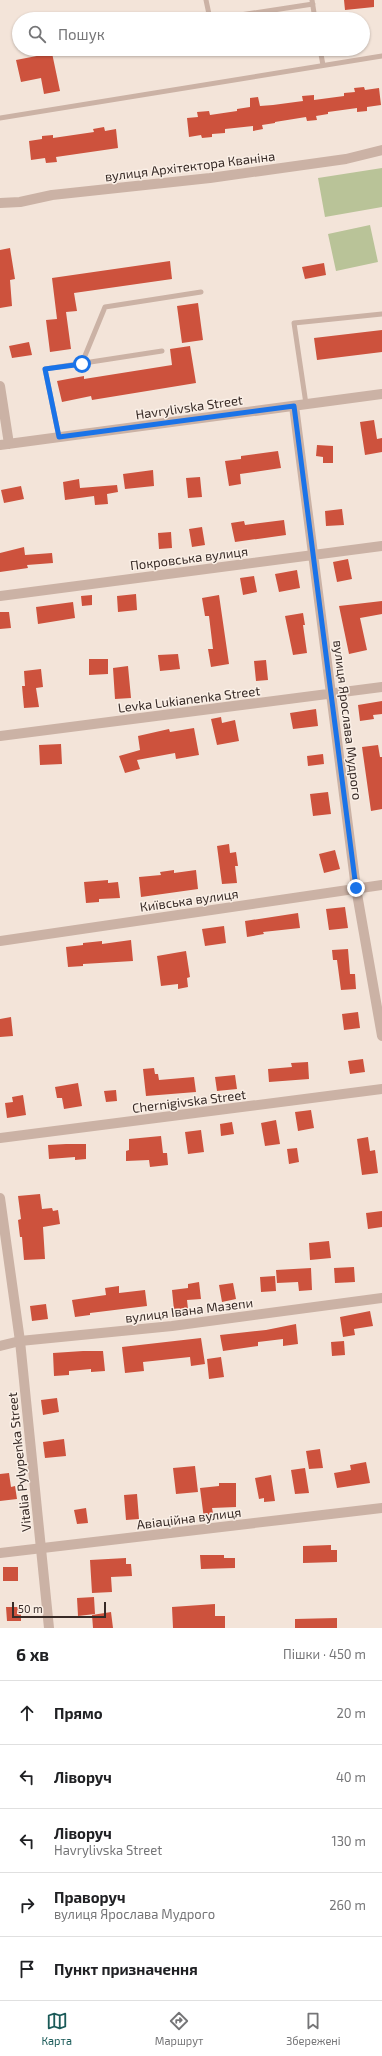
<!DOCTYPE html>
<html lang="uk">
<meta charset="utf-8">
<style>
body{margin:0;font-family:"Exo 2",sans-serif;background:#f6f6f6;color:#202124}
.scale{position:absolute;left:12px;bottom:10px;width:94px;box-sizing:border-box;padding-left:4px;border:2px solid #372a26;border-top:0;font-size:11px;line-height:14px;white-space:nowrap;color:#372a26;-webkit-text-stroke:3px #faefe6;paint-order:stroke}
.stop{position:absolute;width:12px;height:12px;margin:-9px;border:3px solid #1a73e8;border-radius:50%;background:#fff}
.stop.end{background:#1a73e8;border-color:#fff;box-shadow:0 1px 4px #0008}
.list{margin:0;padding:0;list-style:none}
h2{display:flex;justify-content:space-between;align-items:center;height:52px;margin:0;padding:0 16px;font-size:17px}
h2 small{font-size:13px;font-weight:400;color:#757577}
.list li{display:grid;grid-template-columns:26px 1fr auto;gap:12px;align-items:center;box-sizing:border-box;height:64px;padding:0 16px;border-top:1px solid #e0e0e0}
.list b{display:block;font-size:15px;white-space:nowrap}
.list p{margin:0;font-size:13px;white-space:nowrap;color:#757577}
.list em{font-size:13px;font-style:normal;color:#757577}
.icon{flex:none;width:22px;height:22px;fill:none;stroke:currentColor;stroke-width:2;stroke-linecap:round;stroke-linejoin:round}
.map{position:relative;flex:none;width:382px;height:1628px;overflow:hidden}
.search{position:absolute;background:#fff;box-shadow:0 1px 3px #0004;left:12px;right:12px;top:12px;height:44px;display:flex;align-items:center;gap:10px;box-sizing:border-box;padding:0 14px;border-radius:22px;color:#757577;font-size:15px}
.sheet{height:372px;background:#fff}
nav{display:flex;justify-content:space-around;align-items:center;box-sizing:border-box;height:56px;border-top:1px solid #e0e0e0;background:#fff;font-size:11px;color:#757577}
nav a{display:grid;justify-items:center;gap:2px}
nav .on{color:#1a5a58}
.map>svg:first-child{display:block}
</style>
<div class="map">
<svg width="382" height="1628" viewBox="0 0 382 1628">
<rect width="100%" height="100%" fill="#f3e4d9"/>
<path fill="#b9c398" d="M382,168V207L325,217L318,178Z
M370,225L378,262L336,271L328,234Z"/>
<path fill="#cd523d" d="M344,0H374V7L345,10Z
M52,53L60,91L44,94L41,78L21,82L16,60Z
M364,87L365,90L379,88L381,105L367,107V111L357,112V108L328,112V114L316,116L317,120L307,121L306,117L275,122V123L262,125L263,129L253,131V126L225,129V133L212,134V137L202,138L201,135L189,137L187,118L198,117L197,112L209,111L210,115L237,111V109L250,107V98L258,97L260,106L273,105L303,101L302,96L314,95V100L344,96V93L355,92L354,88Z
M104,127L105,131L116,129L118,148L56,157L57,162L46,163L45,158L31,160L29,141L42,139V136L53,135V138L94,132L93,129Z
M10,248L15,279L10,280L12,306L0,308V250Z
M170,261L172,279L74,293L77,311L66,312L71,349L50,352L46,320L57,319L52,278Z
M324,263L326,275L305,279L302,267Z
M198,303L203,340L182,343L177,306Z
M382,330V352L317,360L314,338Z
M29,342L32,355L12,358L9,346Z
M190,346L196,383L92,400L91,396L62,402L57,381L84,376V379L172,365L170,349Z
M374,420L377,439L382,438V452L365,455L360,422Z
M317,445L333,446V463H323V457L316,456Z
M278,451L281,468L240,474L241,484L229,486L225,461L241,459V456Z
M153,470L154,486L125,489L123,474Z
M200,477L202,497L188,498L186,478Z
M79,479L80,488L117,485L118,492L107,494L108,504L95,505L94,496L65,500L63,482Z
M21,486L24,499L4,503L1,490Z
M342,509L344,525L326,526L325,511Z
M284,520L286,535L235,542L231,523L244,521L245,525Z
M202,527L205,545L192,547L189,529Z
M171,532L172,548L159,549L158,533Z
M24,547L25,555L52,553L53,563L27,565L28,568L0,572V553Z
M348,559L352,579L337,582L333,562Z
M297,570L300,588L279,592L275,574Z
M254,576L257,592L243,595L240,578Z
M136,594L137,610L118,612L117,596Z
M92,595V605L82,606L81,596Z
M219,595L229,664L211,667L208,649H213L209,616H205L202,598Z
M382,601V614L360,618L367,650L349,654L339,606Z
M73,602L75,618L38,624L36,607Z
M0,612H9L11,628L0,629Z
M303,613L305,625H303L307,653L293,655L285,616Z
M178,654L180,669L160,671L158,655Z
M89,659H108V674L89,675Z
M266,660L268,680L256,681L254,661Z
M128,666L131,698L115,699L113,668Z
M41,669L43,687L36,688L39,707L24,708L22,686H25L24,671Z
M382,701V714L373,715L374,719L360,721L358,705Z
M316,709L318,726L293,729L290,713Z
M221,717L222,723L235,720L239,741L217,745L211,719Z
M194,728L199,755L176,759L175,753L137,760L140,769L125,773L119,756L140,750L138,736L169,729L170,732Z
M61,744L62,764L40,765L39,745Z
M378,745L380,757H382V809L371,811L362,747Z
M323,754L324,764L308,766L307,756Z
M328,792L331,814L313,816L310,794Z
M229,844L230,853L236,852L238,866H235L237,883L222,884L217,846Z
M335,850L340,869L324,873L319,854Z
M174,870V873L196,870L198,889L141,897L139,877L161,875L160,872Z
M108,880V883L118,882L120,898L99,899V902L86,903L84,882Z
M345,907L348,928L329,930L326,909Z
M298,913L300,928L263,932L264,934L247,937L245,921Z
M224,926L226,943L205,946L202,929Z
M131,940L133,961L83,964V966L68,967L66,947L83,945V943L102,941V944Z
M348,949L350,974H355L356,989L341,990L337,960H333L332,950Z
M186,951L190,977L187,978L188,987L178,989V984L161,986L157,956Z
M358,1012L360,1028L344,1030L342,1014Z
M11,1017L13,1036L0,1037V1019Z
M363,1059L365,1072L350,1074L348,1061Z
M308,1062L309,1079L269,1082L268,1069L292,1067L291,1063Z
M154,1068L155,1074H158L159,1080L194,1077L196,1092L146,1096L143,1069Z
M235,1075L237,1089L217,1091L215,1077Z
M78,1083L82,1106L64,1109L62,1098H57L55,1087Z
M116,1090L117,1101L106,1102L104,1091Z
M23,1095L26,1115L7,1118L5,1103L13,1102L12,1097Z
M311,1110L314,1128L298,1131L295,1112Z
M276,1120L280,1144L265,1146L261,1123Z
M232,1122L234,1134L221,1136L220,1124Z
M201,1130L204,1152L188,1154L185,1132Z
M161,1136L163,1153H167L168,1165L150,1167L149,1160L126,1161V1151L129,1150V1139Z
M368,1137L370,1151L375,1150L378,1173L362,1175L357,1139Z
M66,1144H86V1159L75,1160V1157L49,1159L48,1145Z
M297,1148L299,1162L289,1164L287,1149Z
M40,1194L42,1209L52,1208L53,1211L58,1210L60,1224L43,1227L45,1259L24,1260L22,1237H20L18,1220L21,1219L18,1196Z
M382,1211V1227L368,1229L366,1213Z
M329,1241L331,1258L310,1260L309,1243Z
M354,1267L355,1282L335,1283L334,1268Z
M311,1268L312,1290L299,1291L298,1282L277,1283L276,1270Z
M275,1276L276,1291L261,1292L260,1277Z
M199,1282L201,1299L187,1300L188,1309L174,1310L172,1290L188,1288V1284Z
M233,1283L236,1299L222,1302L219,1285Z
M119,1286V1293L145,1290L147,1306L90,1313V1315L75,1317L72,1300L106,1295L105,1288Z
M46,1304L48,1319L32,1321L30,1306Z
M370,1311L373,1326L354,1329L355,1335L343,1337L340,1317Z
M296,1324L298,1344L283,1346V1339L258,1342V1346L223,1351L220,1335L266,1330Z
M201,1338L205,1364L191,1366L190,1357L143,1362L144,1371L125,1373L122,1347Z
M344,1341L345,1355L332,1356L331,1342Z
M83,1351H103L105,1371L91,1372V1369L69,1371V1375L54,1376L53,1353Z
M221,1357L224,1377L209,1379L207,1359Z
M57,1398L59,1412L43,1415L41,1400Z
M64,1439L66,1456L45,1458L43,1442Z
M320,1449L323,1468L309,1469L306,1451Z
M366,1462L370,1483L337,1488L334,1473L351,1470L350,1465Z
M195,1466L198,1492L176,1494L173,1468Z
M305,1468L309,1493L295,1494L291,1470Z
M9,1473L11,1487L15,1486L17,1499L0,1501V1474Z
M271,1475L275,1501L264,1502V1498L259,1499L255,1478Z
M219,1483H236V1507L212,1508L214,1518L204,1519L200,1488L219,1486Z
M137,1494L139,1519L126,1520L124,1495Z
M86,1508L88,1523L77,1524L74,1510Z
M331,1545V1550H337V1562L303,1563V1546Z
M200,1555H224V1558H235V1568L201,1569Z
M126,1558V1564H131L132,1576L111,1577L112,1592L92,1593L90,1560Z
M3,1567H18V1581H3Z
M94,1597L95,1614L78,1616L77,1598Z
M215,1604V1616H225V1628H173L172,1607Z
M6,1607H21V1621H7Z
M111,1612L113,1628H93L92,1615Z
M337,1618V1628H295V1619Z"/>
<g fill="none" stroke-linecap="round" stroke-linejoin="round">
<path stroke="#cbb2a5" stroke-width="5" d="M206,0L210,19
M312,0L315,19
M214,19L313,4
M320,49L323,65
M0,118L382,56
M82,363L105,307L201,292
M306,404L294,323L382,314
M59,437L45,369L162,351"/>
<path stroke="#cbb2a5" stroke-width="10" d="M0,203L20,202L52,195L210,178L346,159L382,150
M0,386L9,444
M294,406L356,888L382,1036
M0,445L382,394
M0,596L382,546
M0,736L382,687
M0,941L382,885
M0,1138L382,1089
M0,1346L20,1341L172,1326L382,1298
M0,1553L382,1508"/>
<path stroke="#cbb2a5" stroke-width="10" d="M0,1198L20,1341L49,1628"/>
</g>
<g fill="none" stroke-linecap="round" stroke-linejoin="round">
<path stroke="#1a73e8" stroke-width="5" d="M82,364L45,369L59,437L294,406L356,888"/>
</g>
<g text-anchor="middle" stroke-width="3" stroke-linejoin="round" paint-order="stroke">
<g font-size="13" fill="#372a26" stroke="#faefe6">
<text transform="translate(190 166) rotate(-7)" y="5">вулиця Архітектора Кваніна</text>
<text transform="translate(189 407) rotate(-8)" y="5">Havrylivska Street</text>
<text transform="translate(189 558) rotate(-7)" y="5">Покровська вулиця</text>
<text transform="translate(189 699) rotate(-7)" y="5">Levka Lukianenka Street</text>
<text transform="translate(348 720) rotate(83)" y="5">вулиця Ярослава Мудрого</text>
<text transform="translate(189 900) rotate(-8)" y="5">Київська вулиця</text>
<text transform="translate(189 1101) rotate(-7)" y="5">Chernigivska Street</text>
<text transform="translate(189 1310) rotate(-7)" y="5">вулиця Івана Мазепи</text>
<text transform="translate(19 1462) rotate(-96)" y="5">Vitalia Pylypenka Street</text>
<text transform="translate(189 1518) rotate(-7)" y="5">Авіаційна вулиця</text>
</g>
</g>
</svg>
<div class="scale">50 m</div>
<div class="stop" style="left:82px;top:364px"></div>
<div class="stop end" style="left:356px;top:888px"></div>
<div class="search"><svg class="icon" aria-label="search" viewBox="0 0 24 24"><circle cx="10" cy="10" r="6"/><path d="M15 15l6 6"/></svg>Пошук</div>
</div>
<section class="sheet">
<h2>6 хв<small>Пішки · 450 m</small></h2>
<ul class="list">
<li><svg class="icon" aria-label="ahead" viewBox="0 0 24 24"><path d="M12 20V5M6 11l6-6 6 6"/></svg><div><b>Прямо</b></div><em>20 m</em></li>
<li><svg class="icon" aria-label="left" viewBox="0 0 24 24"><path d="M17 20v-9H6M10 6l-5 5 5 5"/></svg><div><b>Ліворуч</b></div><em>40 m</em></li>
<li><svg class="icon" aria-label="left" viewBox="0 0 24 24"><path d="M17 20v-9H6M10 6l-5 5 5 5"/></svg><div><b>Ліворуч</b><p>Havrylivska Street</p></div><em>130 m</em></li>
<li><svg class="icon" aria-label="right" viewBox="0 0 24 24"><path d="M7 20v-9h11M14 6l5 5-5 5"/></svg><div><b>Праворуч</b><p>вулиця Ярослава Мудрого</p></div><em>260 m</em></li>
<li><svg class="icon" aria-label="arrive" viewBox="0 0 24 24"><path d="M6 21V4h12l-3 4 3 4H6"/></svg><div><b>Пункт призначення</b></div></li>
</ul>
</section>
<nav>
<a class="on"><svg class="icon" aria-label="map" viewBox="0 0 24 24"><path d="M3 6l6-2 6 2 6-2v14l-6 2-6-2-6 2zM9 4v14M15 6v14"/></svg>Карта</a>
<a><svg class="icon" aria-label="directions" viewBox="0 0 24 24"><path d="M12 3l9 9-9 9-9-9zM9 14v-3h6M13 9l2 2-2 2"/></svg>Маршрут</a>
<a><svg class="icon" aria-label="saved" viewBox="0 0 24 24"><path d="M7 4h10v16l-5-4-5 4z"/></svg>Збережені</a>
</nav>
